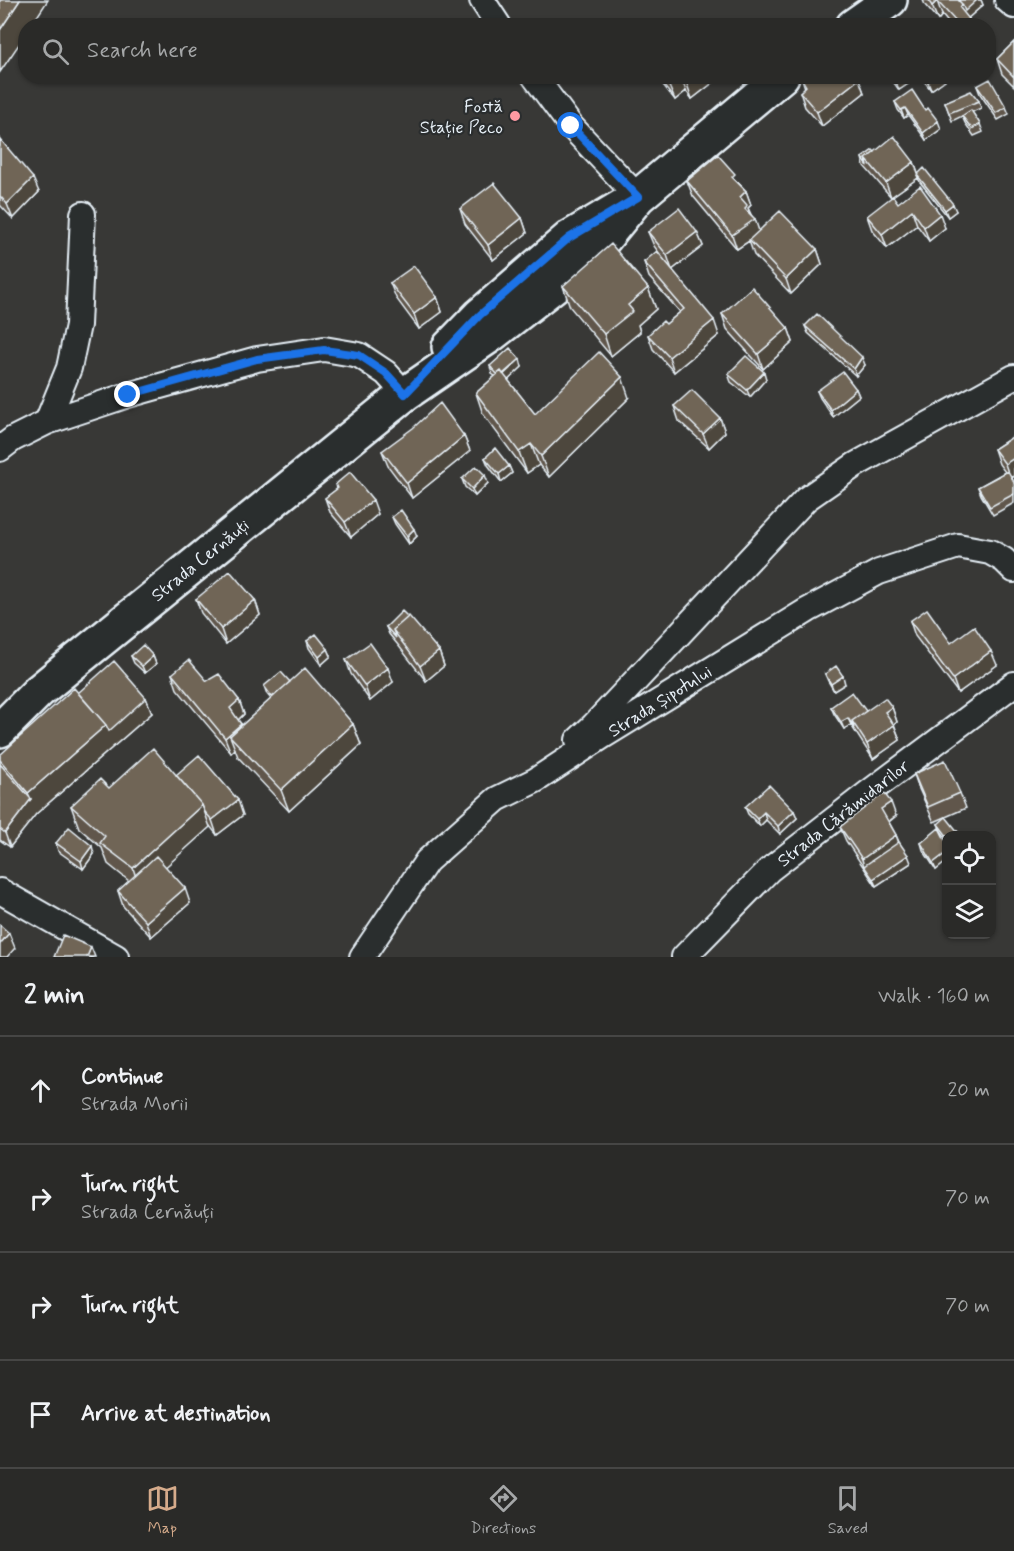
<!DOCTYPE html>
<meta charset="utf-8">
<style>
body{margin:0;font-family:Mynerve,sans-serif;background:#363634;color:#f1f3f6}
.controls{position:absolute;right:18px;bottom:18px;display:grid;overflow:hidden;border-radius:12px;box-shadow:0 2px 4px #0004}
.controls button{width:54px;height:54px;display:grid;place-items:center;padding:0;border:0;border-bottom:2px solid #464645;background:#2a2a28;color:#f1f3f6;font:30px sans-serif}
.stop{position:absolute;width:18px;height:18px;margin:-14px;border:4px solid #1a73e8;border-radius:50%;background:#fff}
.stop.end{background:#1a73e8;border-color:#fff;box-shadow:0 2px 6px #0008}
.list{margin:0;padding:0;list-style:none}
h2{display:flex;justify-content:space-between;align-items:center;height:78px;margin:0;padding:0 24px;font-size:26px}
h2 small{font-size:20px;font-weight:400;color:#a5a7a8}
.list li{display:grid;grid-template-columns:39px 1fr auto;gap:18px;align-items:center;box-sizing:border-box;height:108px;padding:0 24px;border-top:2px solid #464645}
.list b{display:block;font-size:22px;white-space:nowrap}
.list p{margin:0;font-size:20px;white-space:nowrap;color:#a5a7a8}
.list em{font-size:20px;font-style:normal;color:#a5a7a8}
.icon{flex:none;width:33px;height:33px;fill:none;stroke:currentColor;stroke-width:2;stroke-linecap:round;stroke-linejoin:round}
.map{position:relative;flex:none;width:1014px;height:957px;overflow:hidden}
.search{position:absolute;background:#2a2a28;box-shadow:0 2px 4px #0004;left:18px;right:18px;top:18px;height:66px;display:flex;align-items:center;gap:15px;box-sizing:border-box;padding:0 21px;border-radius:24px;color:#a5a7a8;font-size:22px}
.sheet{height:510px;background:#2a2a28}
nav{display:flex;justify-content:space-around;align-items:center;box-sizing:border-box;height:84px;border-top:2px solid #464645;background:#2a2a28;font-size:16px;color:#a5a7a8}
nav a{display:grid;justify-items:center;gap:3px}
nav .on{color:#d6ab8b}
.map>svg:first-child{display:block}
</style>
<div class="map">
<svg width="1014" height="957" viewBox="0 0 1014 957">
<rect width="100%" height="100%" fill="#383836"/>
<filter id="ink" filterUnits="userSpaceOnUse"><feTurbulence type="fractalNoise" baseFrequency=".0167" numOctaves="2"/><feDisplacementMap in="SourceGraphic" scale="12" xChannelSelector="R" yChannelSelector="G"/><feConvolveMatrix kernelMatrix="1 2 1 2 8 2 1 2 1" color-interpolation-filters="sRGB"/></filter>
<g filter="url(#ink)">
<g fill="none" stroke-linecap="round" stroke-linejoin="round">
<defs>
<path id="street" d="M482,0L499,26
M1007,0L1014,6
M534,76L571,126L638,197
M47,422L69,368L78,325L83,214
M0,449L13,439L47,422L128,395L257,359L324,349L359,355L386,373L405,394
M578,740L593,726L806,499L855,465L1014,377
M0,891L116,957
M362,957L427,861L497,799L536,780L603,736L808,610L879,572L958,546L990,552L1004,560L1014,570
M684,957L769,870L868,793L1014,684"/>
<path id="secondary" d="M853,26L890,0
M449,347L480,315L569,238L638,197L782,76
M0,730L39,691L78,659L405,394L491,335L587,260L638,197"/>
</defs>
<use href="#street" stroke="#e8f1f8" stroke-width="28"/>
<use href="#secondary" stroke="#e8f1f8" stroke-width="38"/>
<use href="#street" stroke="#2a2d2e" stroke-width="24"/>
<use href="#secondary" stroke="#2a2d2e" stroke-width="33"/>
</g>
<path fill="#60574b" stroke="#e8f1f8" stroke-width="1.5" d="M923,0H981L983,5L968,18L971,26H951L942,15L938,20L925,5Z
M1014,42V86L1002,74L997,59Z
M656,76H713L715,81L692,99L686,91L675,100Z
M889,76H916L917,78L899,90Z
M920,76H944L945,80L931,90Z
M802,79H859L864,93L822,126L805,107L800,92L805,88Z
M977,86L1006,107L1009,114L998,120L980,94Z
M979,101L981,108L972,112L980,124L983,132L974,136L965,123L962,116L952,121L945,102Z
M895,102L925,110L941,129L926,140L908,115L904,118L898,110Z
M0,139L39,192L13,219L0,205Z
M875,152L914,162L918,174L956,211L948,217L920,182L918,178L891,197L864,166L862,158Z
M687,181L738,182L746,191L751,205L748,208L759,231L817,249L822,264L791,294L754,255L749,241L737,249L693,196Z
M898,203L945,228L929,241L917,225L887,248L872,230L867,216Z
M460,209L522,218L527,233L493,260L465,224Z
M648,232H697L703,246L672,270L719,335L674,372L653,349L648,335L666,324L680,312L649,277L644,262L662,257L654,246Z
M390,283L437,297L442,312L419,329L396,298Z
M563,286L648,288L656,309L638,325L640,332L611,356L570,307Z
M722,314L788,328L793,342L763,369L727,329Z
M805,326L865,365L856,376L808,333Z
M490,366L522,367L508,380L535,414L629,398L549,477L539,465L527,473L483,414L476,393L495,376L492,374Z
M728,374L766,379L750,397L731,382Z
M856,389L859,396L833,417L820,398L817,391Z
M674,406L720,418L725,432L709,448L679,421Z
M464,436L470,451L412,498L388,466L382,451Z
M1014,436L1011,477L1014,482V503L993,515L981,495L978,487L1005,472L999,464L994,449Z
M485,458L509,466L512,473L501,482L488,465Z
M462,479L488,483L475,496L465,487Z
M336,484L378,514L351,537L330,512L325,498L337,489Z
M392,517L417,536L409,544L395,524Z
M196,599L255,600L260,615L226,644L201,613Z
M910,621L951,643L997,665L958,693L915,636Z
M386,627L439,651L444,666L426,681L398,645L389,634Z
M307,641L328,649L331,656L321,665L309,648Z
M131,656H153L156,664L145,673L134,663Z
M346,660L393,682L370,701L351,674Z
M172,674L207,681L239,700L244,714L238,720L242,725L271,699L267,694L264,686L290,682L353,724L361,745L289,811L238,757L235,749L231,753L177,689Z
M825,674L845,684L834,691L828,681Z
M78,693L146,698L152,713L36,814L10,847L0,840V755Z
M831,707L866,711L892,707L897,722L894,724L900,740L873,759L851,725L844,729L834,714Z
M914,774L960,793L966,808L934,822L919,789Z
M176,775L243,815L217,835L210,826L165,867L190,903L151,937L123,906L118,891L129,881L108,864L102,848L79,828L71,806L109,788Z
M745,807L794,811L797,818L780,834L766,820L760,826L748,814Z
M896,816L889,822L896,835L899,842L911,863L876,886L846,841L840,827Z
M938,824L959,836H946V838L941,831Z
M946,842V862L936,870L923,850L921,843Z
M56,843L94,854L83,869L58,851Z"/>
<path fill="#4e473d" stroke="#e8f1f8" stroke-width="1.5" d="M20,0H48L31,26H26V34L0,72V30Z
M977,0H981L983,5L967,19L960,8L962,4Z
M937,1L942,15L938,20L932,6Z
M969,19L971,26H963Z
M696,76H713L715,81L692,99L687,84Z
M894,76H916L917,78L899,90Z
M937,76H944L945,80L931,90L928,82Z
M681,77L686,91L675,100L669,86Z
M859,79L864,93L822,126L817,112Z
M905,108L908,115L904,118L901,110Z
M938,121L941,129L926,140L923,133Z
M914,162L919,177L917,175L918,178L891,197L886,183Z
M33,178L39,192L13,219L7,204Z
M746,191L751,205L748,208L752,220L755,219L760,234L737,249L732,235L740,197Z
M953,204L956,211L948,217L945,210Z
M912,210L917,225L887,248L882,234Z
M940,214L945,228L929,241L924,227Z
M522,218L527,233L493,260L488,245Z
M697,232L703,246L672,270L667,255Z
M817,249L822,264L791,294L786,279Z
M648,288L656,309L638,325L640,332L611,356L604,334L628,305Z
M437,297L442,312L419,329L414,314Z
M714,320L719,335L674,372L669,357Z
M788,328L793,342L763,369L758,354Z
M862,357L865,365L856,376L854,369Z
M520,359L522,367L503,385L500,378Z
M764,372L766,379L750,397L747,390Z
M622,377L629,398L549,477L541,456Z
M856,389L859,396L833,417L831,410Z
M720,418L725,432L709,448L703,434Z
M464,436L470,451L412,498L407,483Z
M531,444L539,465L527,473L519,452Z
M1014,458V476L1010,478L1005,464Z
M509,466L512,473L501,482L499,474Z
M485,475L488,483L475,496L472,489Z
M373,500L378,514L351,537L345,522Z
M414,529L417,536L409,544L407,536Z
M255,600L260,615L226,644L221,629Z
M328,649L331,656L321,665L319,657Z
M439,651L444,666L426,681L420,666Z
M991,651L997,665L958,693L953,679Z
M153,656L156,664L145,673L142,666Z
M388,668L393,682L370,701L365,686Z
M843,676L845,684L834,691L831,684Z
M146,698L152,713L36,814L10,847L5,833L31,799L28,793L106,725Z
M239,700L244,714L235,723L230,708Z
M892,707L897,722L891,727L885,712Z
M848,718L851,725L844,729L841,722Z
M241,724L247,739L230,736L235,749L231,753L225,738Z
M353,724L361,745L289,811L281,790Z
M894,725L900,740L873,759L867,744Z
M238,800L243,815L217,835L212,820Z
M891,802L896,816L886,823L881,809Z
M202,805L210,827L140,890L133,868Z
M794,811L797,818L780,834L778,826Z
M764,812L766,820L760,826L757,819Z
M896,835L901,849L864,867L862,859Z
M92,846L94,854L83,869L81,861Z
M946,853V862L936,870L933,863Z
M908,855L911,863L876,886L873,879Z
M185,888L190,903L151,937L146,922Z
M9,933L15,948L7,957H0V944Z
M91,947L95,957H87Z"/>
<path fill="#706557" stroke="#e8f1f8" stroke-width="1.5" d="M0,0H20L0,30Z
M928,0H958L962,4L960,8L969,19L963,26H960L937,1L932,6Z
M958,0H977L965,11L962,4Z
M1014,42V77L997,59Z
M662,76H696L687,84L681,77L669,86Z
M805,76H857L859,79L817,112L800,92L806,86L802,79Z
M923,76H937L928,82Z
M990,79L1006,107L996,113L977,86Z
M912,90L925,110L928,108L938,121L923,133L905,108L901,110L895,102Z
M971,91L979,101L949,113L945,102Z
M971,110L980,124L972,129L962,116Z
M894,136L914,162L886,183L866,159Z
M0,139L33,178L7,204L0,196Z
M873,150L875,152L866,159L868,166L862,158Z
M718,155L735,174L732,177L746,191L740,197L747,205L745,209L755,219L732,235L687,181Z
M924,168L953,204L945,210L917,175Z
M494,183L522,218L488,245L460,209Z
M920,186L940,214L924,227L912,210L882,234L867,216L893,196L898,203Z
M679,208L697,232L667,255L648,232Z
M780,211L817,249L786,279L749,240Z
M611,244L648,288L628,305L633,311L604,334L563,286Z
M657,251L714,320L669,357L648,335L663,321L666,324L684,309L644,262Z
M414,266L437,297L414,314L390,283Z
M752,287L788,328L758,354L722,314Z
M817,314L862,357L854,369L805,326Z
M510,348L520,359L503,374L501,371L497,374L490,366Z
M599,352L622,377L541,456L531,444L519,452L476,393L501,371L535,414Z
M746,356L764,372L747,390L728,374Z
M843,372L856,389L831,410L817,391Z
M692,390L720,418L703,434L674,406Z
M440,403L464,436L407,483L382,451L413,428Z
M1014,436V458L1005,464L994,449Z
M495,448L509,466L499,474L485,458Z
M476,466L485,475L472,489L462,479Z
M1008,471L1014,482V494L990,507L978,487Z
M350,472L373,500L345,522L325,498L338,488L336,484Z
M401,510L414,529L407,536L392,517Z
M230,571L255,600L221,629L196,599Z
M927,609L951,643L974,626L991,651L953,679L910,621Z
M402,611L408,617L393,630L396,638L386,627Z
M409,616L439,651L420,666L393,630Z
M316,634L328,649L319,657L307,641Z
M370,643L388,668L365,686L346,660Z
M143,645L153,656L142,666L131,656Z
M189,660L207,681L219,674L239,700L230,708L241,724L225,738L172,674Z
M114,661L146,698L109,731L106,725L78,693Z
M836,666L843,676L831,684L825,674Z
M305,668L353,724L281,790L230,736Z
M281,672L290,682L272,697L264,686Z
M74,688L106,725L28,793L0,760V755Z
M852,692L866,711L852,721L854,728L848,718L841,722L831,707Z
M885,698L892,707L885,712L894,725L867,744L852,721Z
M153,748L202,805L133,868L100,843L105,836L71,806L100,779L109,788Z
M199,755L238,800L212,820L205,812L202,805L176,775Z
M945,760L960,793L928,807L914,774Z
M0,764L31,799L5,833L0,829Z
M769,785L794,811L778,826L764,812L757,819L745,807Z
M884,793L891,802L881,809L896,835L862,859L840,827Z
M946,817L958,832L954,836H947L938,824Z
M69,827L92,846L81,861L56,843Z
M939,828L946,842V853L933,863L921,843Z
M899,842L908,855L873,879L864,866Z
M156,856L185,888L146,922L118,891Z
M0,925L9,933L0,944Z
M63,935L91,947L87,957H54Z"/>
</g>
<g fill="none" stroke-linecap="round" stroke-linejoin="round" filter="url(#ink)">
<path stroke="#1a73e8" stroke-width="8" d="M128,395L257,359L324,350L359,355L386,373L405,394L480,315L569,238L638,197L571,126"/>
</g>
<circle fill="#ff9aa2" stroke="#2a2d2e" stroke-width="2" cx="515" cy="116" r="6"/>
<g text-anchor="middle" stroke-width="4.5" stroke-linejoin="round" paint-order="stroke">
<g font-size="18" fill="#e8f1f8" stroke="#2a2d2e" text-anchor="end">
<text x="503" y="112">Fostă<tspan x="503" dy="21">Stație Peco</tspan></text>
</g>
<g font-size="18" fill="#e8f1f8" stroke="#2a2d2e">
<text transform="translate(200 560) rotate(-39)" y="6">Strada Cernăuți</text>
<text transform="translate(660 701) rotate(-32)" y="6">Strada Șipotului</text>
<text transform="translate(843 813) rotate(-38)" y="6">Strada Cărămidarilor</text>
</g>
</g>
</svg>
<div class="controls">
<button><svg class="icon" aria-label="locate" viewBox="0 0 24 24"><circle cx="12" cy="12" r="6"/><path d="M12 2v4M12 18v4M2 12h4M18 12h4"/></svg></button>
<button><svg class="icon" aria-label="layers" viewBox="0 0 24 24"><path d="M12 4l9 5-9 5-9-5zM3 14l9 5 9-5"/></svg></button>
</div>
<div class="stop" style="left:571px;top:126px"></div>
<div class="stop end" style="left:128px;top:395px"></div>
<div class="search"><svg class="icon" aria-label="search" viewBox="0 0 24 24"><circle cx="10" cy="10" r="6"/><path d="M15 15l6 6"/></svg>Search here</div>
</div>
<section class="sheet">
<h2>2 min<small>Walk · 160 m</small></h2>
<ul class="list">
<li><svg class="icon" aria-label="ahead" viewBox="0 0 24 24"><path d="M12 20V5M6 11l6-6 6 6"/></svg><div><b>Continue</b><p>Strada Morii</p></div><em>20 m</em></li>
<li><svg class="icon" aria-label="right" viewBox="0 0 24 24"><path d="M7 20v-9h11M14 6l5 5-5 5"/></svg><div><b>Turn right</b><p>Strada Cernăuți</p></div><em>70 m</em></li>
<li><svg class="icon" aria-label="right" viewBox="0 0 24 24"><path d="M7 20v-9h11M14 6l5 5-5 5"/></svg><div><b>Turn right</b></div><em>70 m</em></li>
<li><svg class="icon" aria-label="arrive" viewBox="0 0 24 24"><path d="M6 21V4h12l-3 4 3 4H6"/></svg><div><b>Arrive at destination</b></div></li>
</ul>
</section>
<nav>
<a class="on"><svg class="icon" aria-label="map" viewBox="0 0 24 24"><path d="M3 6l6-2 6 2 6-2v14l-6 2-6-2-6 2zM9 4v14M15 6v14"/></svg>Map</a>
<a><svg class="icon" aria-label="directions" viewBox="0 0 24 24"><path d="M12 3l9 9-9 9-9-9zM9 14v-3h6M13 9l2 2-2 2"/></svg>Directions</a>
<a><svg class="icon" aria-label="saved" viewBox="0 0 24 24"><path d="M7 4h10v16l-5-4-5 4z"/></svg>Saved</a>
</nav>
